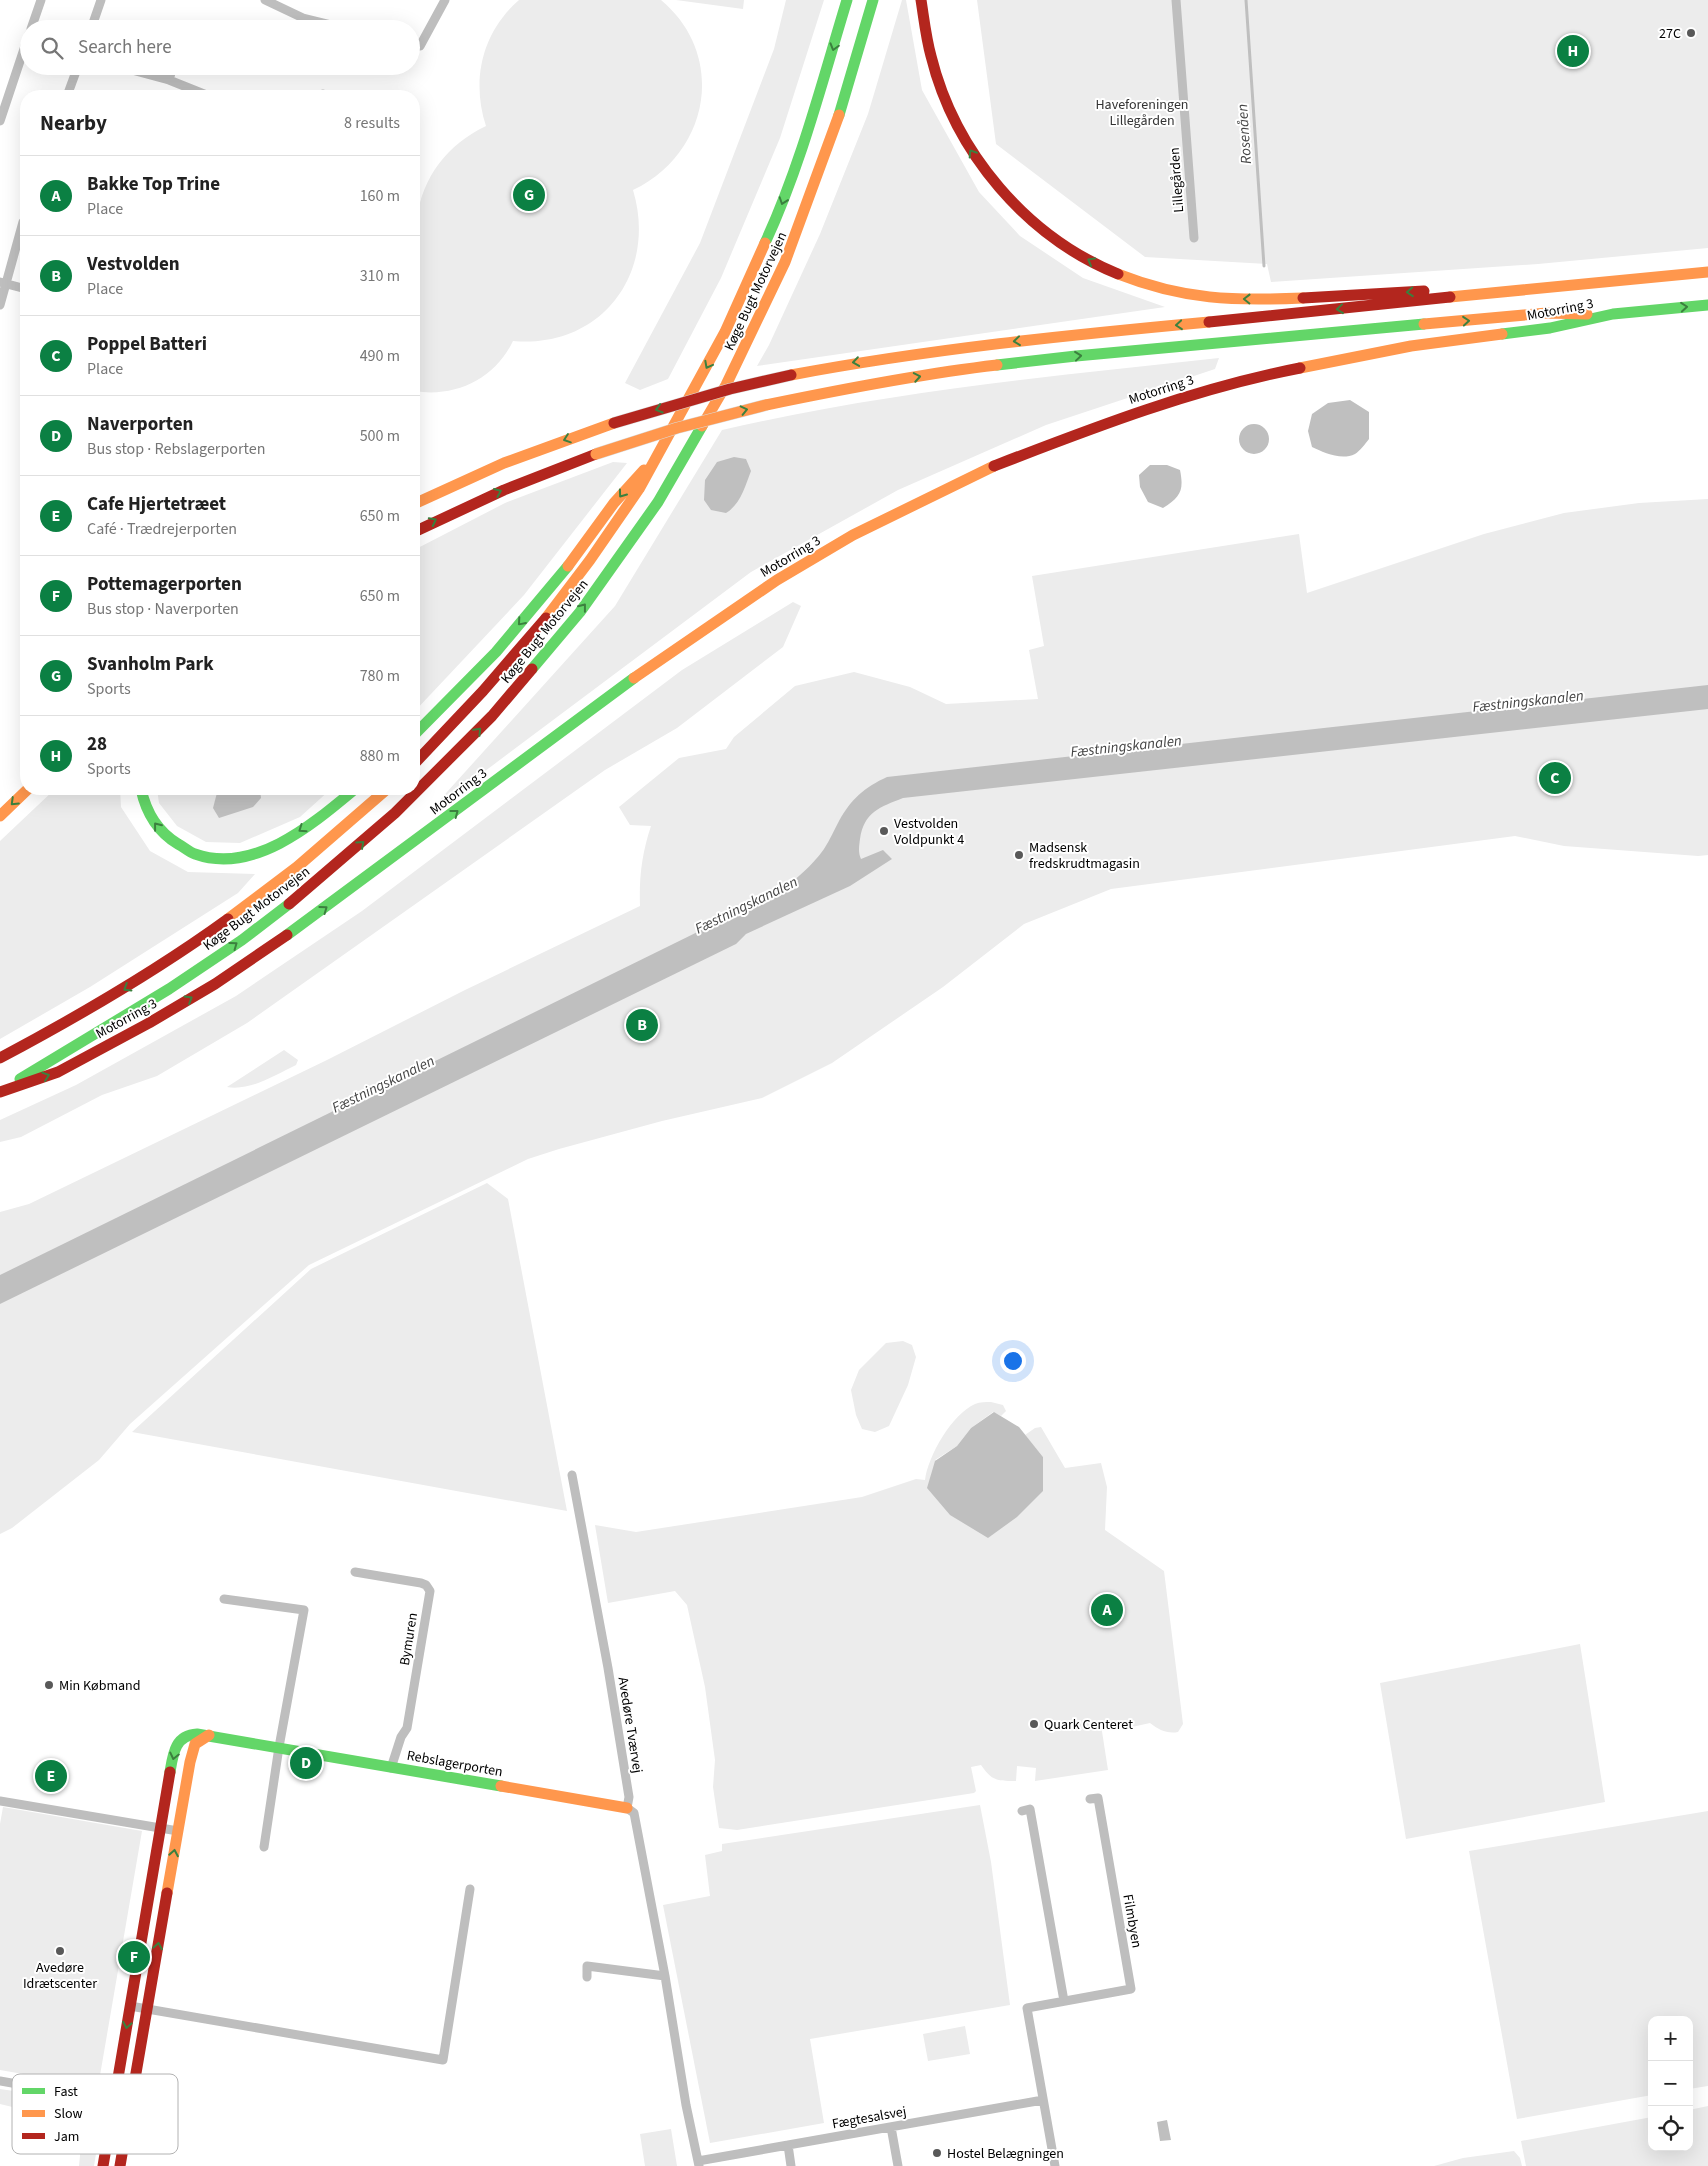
<!DOCTYPE html>
<meta charset="utf-8">
<style>
body{margin:0;font-family:"Source Sans 3",sans-serif;background:#f2f2f2;color:#222}
.controls{position:absolute;right:15px;bottom:15px;display:grid;overflow:hidden;border-radius:10px;box-shadow:0 5px 20px #0002}
.controls button{width:45px;height:45px;display:grid;place-items:center;padding:0;border:0;border-bottom:1px solid #e0e0e0;background:#fff;color:#222;font:25px sans-serif}
.you{position:absolute;left:1012px;top:1360px;width:18px;height:18px;margin:-12px;border:4px solid #fff;border-radius:50%;background:#1a73e8;box-shadow:0 0 0 8px #1a73e833}
.badge{display:grid;place-items:center;width:32px;height:32px;border-radius:50%;background:#0b8043;color:#fff;font-size:16px;font-weight:700}
.pin{position:absolute;translate:-50% -50%;border:2px solid #fff;box-shadow:0 1px 5px #0006}
.list{margin:0;padding:0;list-style:none}
h2{display:flex;justify-content:space-between;align-items:center;height:65px;margin:0;padding:0 20px;font-size:21px}
h2 small{font-size:16px;font-weight:400;color:#767676}
.list li{display:grid;grid-template-columns:32px 1fr auto;gap:15px;align-items:center;box-sizing:border-box;height:80px;padding:0 20px;border-top:1px solid #e0e0e0}
.list b{display:block;font-size:19px;white-space:nowrap}
.list p{margin:0;font-size:16px;white-space:nowrap;color:#767676}
.list em{font-size:16px;font-style:normal;color:#767676}
.icon{flex:none;width:28px;height:28px;fill:none;stroke:currentColor;stroke-width:2;stroke-linecap:round;stroke-linejoin:round}
.map{position:relative;flex:none;width:1708px;height:2166px;overflow:hidden}
.search{position:absolute;background:#fff;box-shadow:0 5px 20px #0002;left:20px;top:20px;width:400px;height:55px;display:flex;align-items:center;gap:12px;box-sizing:border-box;padding:0 18px;border-radius:28px;color:#767676;font-size:19px}
.panel{position:absolute;background:#fff;box-shadow:0 5px 20px #0002;left:20px;top:90px;width:400px;height:705px;border-radius:20px}
.map>svg:first-child{display:block}
</style>
<div class="map">
<svg width="1708" height="2166" viewBox="0 0 1708 2166">
<rect width="100%" height="100%" fill="#fff"/>
<path fill="#ececec" d="M519,0H661C728,56 709,154 633,190C658,273 601,349 513,341C495,379 455,398 414,391V220L417,219C422,177 448,144 486,126C471,80 482,32 519,0Z
M676,0H744L743,9Z
M786,0H824L780,138L721,278L668,379L640,390L625,383L700,243L774,49Z
M902,0H906L922,90L979,192L1020,236L1083,278L1165,307L757,366L769,345L820,234L868,114Z
M977,0H1708V248L1538,264L1271,282L1267,264L1145,257L996,144Z
M1219,358L1215,369L1046,425L898,490L751,572L441,804L437,803L615,606L722,430C886,392 1052,376 1219,358Z
M613,462L627,463L524,595L414,712V550L505,503Z
M1708,499V855L1698,856L1564,846L1515,836L1111,889L1024,924L943,987L832,1063L762,1098L662,1121L559,1149L528,1159L309,1265L130,1424L99,1460L12,1528L0,1534V1212L29,1204L327,1060L465,990L640,906C639,877 642,853 651,826L630,825L619,807L679,758L726,749L734,737L795,686L854,672L910,687L946,704L1038,699L1029,650L1044,646L1032,576L1299,534L1307,593L1484,534L1564,513L1639,503Z
M793,602L801,606L783,647L677,728L605,770L247,1023L157,1076L102,1095L21,1137L0,1142V1120L76,1085L236,996L362,911L682,670Z
M55,789H120L121,807L150,851L188,872L255,874L238,893L90,987L0,1039V841Z
M157,789H331L300,817L240,843L206,842L177,826L159,803Z
M284,1050L298,1060L296,1065C275,1075 251,1091 227,1087Z
M487,1183L508,1199L567,1511L132,1432L311,1269Z
M903,1341L912,1345L916,1357L908,1385L889,1426L875,1432L862,1429L856,1415L851,1390L859,1370L886,1343Z
M991,1402L1003,1405L1006,1411L1001,1416L993,1412L971,1428L957,1446L935,1460L1043,1457L1025,1435L1035,1428L1041,1427L1065,1468L1101,1463L1107,1487L1105,1530L1164,1571L1183,1724L1178,1732C1167,1734 1159,1730 1150,1723L1132,1727H1123L1118,1721H1107L1101,1725L1108,1770L1035,1781L1036,1768L1017,1766L1016,1781C997,1781 992,1781 981,1765L971,1767L976,1791L974,1793L737,1830L719,1828L713,1787L715,1760L705,1687L687,1605L675,1591L608,1603L595,1525L636,1532L862,1497L916,1479L925,1480C928,1456 952,1414 975,1404C980,1402 986,1402 991,1402Z
M1580,1644L1605,1802L1406,1839L1380,1683Z
M980,1805L991,1862L1010,2005L810,2039L824,2123L710,2143L663,1905L710,1896L705,1855L722,1851V1844Z
M3,1807L142,1831L98,2087L0,2070V1824Z
M1708,1811V2086L1689,2089V2020H1652V2095L1517,2119L1469,1851Z
M965,2026L970,2054L928,2061L923,2034Z
M0,2089L96,2103L102,2109V2117L94,2166H79L83,2124L0,2104Z
M1708,2106V2166H1526L1521,2141L1652,2117V2147H1689V2110Z
M671,2129L677,2166H645L640,2134Z
M1514,2151L1520,2158L1522,2166H1434L1463,2158Z"/>
<path fill="#bfbfbf" d="M1350,400L1369,412V439C1365,444 1360,451 1355,454C1341,461 1323,452 1312,447L1308,431L1312,414L1328,403Z
M1239 439a15 15 0 1 1 30 0a15 15 0 1 1-30 0Z
M734,457L746,459L751,471C745,486 741,504 726,513L711,510L704,500L705,480L717,462Z
M1150,465H1167L1180,470C1184,490 1181,497 1163,508L1148,502L1140,487L1139,475Z
M1708,685V709L903,798C880,807 864,812 860,839C859,847 858,852 861,859L883,850L892,859L850,886L746,934L736,944L0,1304V1275L779,892C796,879 812,866 824,849C830,840 834,830 839,821C851,799 865,787 887,777Z
M218,789H260L261,798L253,807L219,818L213,808Z
M994,1412L1019,1427L1043,1457V1491L1017,1517L988,1538L950,1515L927,1488L935,1461L957,1446L971,1428Z
M1167,2120L1171,2140L1160,2141L1157,2122Z"/>
<g fill="none" stroke-linecap="round" stroke-linejoin="round">
<path stroke="#bfbfbf" stroke-width="3" d="M1246,0L1264,266"/>
<path stroke="#bebebe" stroke-width="9" d="M265,0L303,18L348,29
M1176,0L1194,238
M31,29L41,0
M91,29L101,0
M183,29L184,26
M411,44L420,46L445,0
M117,66L169,80L209,96
M169,80L173,66
M67,96L78,66
M322,96L323,94
M0,121L29,34
M0,282L26,289
M0,305L23,222
M572,1475L608,1668L629,1797L627,1808L634,1813L665,1976L686,2105L699,2166
M355,1572L421,1583L426,1585L430,1591L407,1728L401,1737L391,1768
M224,1599L304,1610L279,1747L264,1847
M0,1801L178,1831
M1022,1811L1030,1809L1064,2001
M587,1977V1966L665,1976
M130,2006L443,2060L470,1889
M0,2081L131,2104
M891,2127L898,2166
M788,2145L791,2166
M698,2161L1043,2100
M1055,2166L1027,2008L1131,1989L1098,1798L1090,1799"/>
<path stroke="#63d668" stroke-width="11" d="M839,115L873,0
M765,243C801,165 822,82 847,0
M1502,334L1550,328L1613,314L1708,305
M997,365L1076,356L1424,324
M532,669L580,612L658,502L702,426
M414,735L496,652L568,566
M141,789C146,812 158,832 178,844C184,847 189,852 195,854C254,875 313,824 355,789
M287,935L634,678
M20,1079L169,989L242,940L289,904
M170,1772C173,1754 175,1735 197,1734L501,1786"/>
<path stroke="#ff974d" stroke-width="11" d="M1118,274C1184,300 1234,301 1303,298
M1450,297L1708,272
M1424,324L1547,313L1587,314
M1300,368L1411,346L1502,334
M791,375C929,349 1069,335 1209,322
M766,405C843,389 920,374 997,365
M702,426L726,385L785,262L839,115
M414,504L504,463L614,423
M568,566L614,503L644,470
M546,618L590,560L639,489L725,332L765,243
M634,678L777,580L853,535L994,466
M0,816L28,789
M228,919L297,867L387,789
M501,1786L627,1808
M167,1893L190,1762L195,1744L209,1735"/>
<path stroke="#b3261e" stroke-width="11" d="M921,0C924,19 926,38 931,56C955,153 1027,237 1118,274
M1303,298L1424,291
M1209,322L1450,297
M994,466C1095,427 1193,389 1300,368
M414,532L504,490L596,454
M414,764L483,691L546,618
M289,904L395,813L492,716L532,669
M0,1058C79,1016 155,972 228,919
M0,1092L58,1072L149,1023L215,984L287,935
M103,2166L170,1772
M120,2166L167,1893"/>
<defs>
<path id="slow-bridge" d="M596,454L677,428L766,405"/>
<path id="jam-bridge" d="M614,423L730,389L791,375"/>
</defs>
<use href="#slow-bridge" stroke="#dbdbdb" stroke-width="12" stroke-linecap="butt"/>
<use href="#jam-bridge" stroke="#dbdbdb" stroke-width="12" stroke-linecap="butt"/>
<use href="#slow-bridge" stroke="#ff974d" stroke-width="11"/>
<use href="#jam-bridge" stroke="#b3261e" stroke-width="11"/>
</g>
<defs><path id="oneway-chevron" d="M-2-3.5L2.5 0L-2 3.5" fill="none" stroke-width="1.6" stroke-linecap="round" stroke-linejoin="round" transform="scale(1.25)"/></defs>
<g stroke="#3b803e">
<use href="#oneway-chevron" transform="translate(834 47) rotate(106)"/>
<use href="#oneway-chevron" transform="translate(972 153) rotate(-123)"/>
<use href="#oneway-chevron" transform="translate(783 201) rotate(109)"/>
<use href="#oneway-chevron" transform="translate(1091 261) rotate(-151)"/>
<use href="#oneway-chevron" transform="translate(1410 292) rotate(176)"/>
<use href="#oneway-chevron" transform="translate(1247 299) rotate(-179)"/>
<use href="#oneway-chevron" transform="translate(1684 307) rotate(-5)"/>
<use href="#oneway-chevron" transform="translate(1340 309) rotate(174)"/>
<use href="#oneway-chevron" transform="translate(1466 321) rotate(-5)"/>
<use href="#oneway-chevron" transform="translate(1179 325) rotate(175)"/>
<use href="#oneway-chevron" transform="translate(1017 341) rotate(174)"/>
<use href="#oneway-chevron" transform="translate(1078 356) rotate(-6)"/>
<use href="#oneway-chevron" transform="translate(856 362) rotate(172)"/>
<use href="#oneway-chevron" transform="translate(708 365) rotate(118)"/>
<use href="#oneway-chevron" transform="translate(917 377) rotate(-10)"/>
<use href="#oneway-chevron" transform="translate(659 409) rotate(163)"/>
<use href="#oneway-chevron" transform="translate(744 410) rotate(-13)"/>
<use href="#oneway-chevron" transform="translate(567 439) rotate(161)"/>
<use href="#oneway-chevron" transform="translate(498 492) rotate(-23)"/>
<use href="#oneway-chevron" transform="translate(622 494) rotate(126)"/>
<use href="#oneway-chevron" transform="translate(433 521) rotate(-27)"/>
<use href="#oneway-chevron" transform="translate(583 607) rotate(-52)"/>
<use href="#oneway-chevron" transform="translate(521 622) rotate(131)"/>
<use href="#oneway-chevron" transform="translate(478 731) rotate(-46)"/>
<use href="#oneway-chevron" transform="translate(14 802) rotate(136)"/>
<use href="#oneway-chevron" transform="translate(455 813) rotate(-37)"/>
<use href="#oneway-chevron" transform="translate(157 826) rotate(-128)"/>
<use href="#oneway-chevron" transform="translate(302 829) rotate(145)"/>
<use href="#oneway-chevron" transform="translate(361 844) rotate(-42)"/>
<use href="#oneway-chevron" transform="translate(324 909) rotate(-36)"/>
<use href="#oneway-chevron" transform="translate(234 945) rotate(-36)"/>
<use href="#oneway-chevron" transform="translate(127 988) rotate(148)"/>
<use href="#oneway-chevron" transform="translate(189 999) rotate(-31)"/>
<use href="#oneway-chevron" transform="translate(46 1076) rotate(-19)"/>
<use href="#oneway-chevron" transform="translate(174 1756) rotate(103)"/>
<use href="#oneway-chevron" transform="translate(174 1853) rotate(-80)"/>
<use href="#oneway-chevron" transform="translate(158 1946) rotate(-80)"/>
<use href="#oneway-chevron" transform="translate(127 2025) rotate(100)"/>
</g>
<g fill="#595959" stroke="#fff" stroke-width="2">
<circle cx="1691" cy="33" r="5"/>
<circle cx="884" cy="831" r="5"/>
<circle cx="1019" cy="855" r="5"/>
<circle cx="49" cy="1685" r="5"/>
<circle cx="1034" cy="1724" r="5"/>
<circle cx="60" cy="1951" r="5"/>
<circle cx="937" cy="2153" r="5"/>
</g>
<g text-anchor="middle" stroke-width="4" stroke-linejoin="round" paint-order="stroke">
<g font-size="14" fill="#000" stroke="#fff" text-anchor="start">
<text x="1681" y="38" text-anchor="end">27C</text>
<text x="894" y="828">Vestvolden<tspan x="894" dy="16">Voldpunkt 4</tspan></text>
<text x="1029" y="852">Madsensk<tspan x="1029" dy="16">fredskrudtmagasin</tspan></text>
<text x="59" y="1690">Min Købmand</text>
<text x="1044" y="1729">Quark Centeret</text>
<text x="60" y="1972" text-anchor="middle">Avedøre<tspan x="60" dy="16">Idrætscenter</tspan></text>
<text x="947" y="2158">Hostel Belægningen</text>
</g>
<g font-size="14" fill="#333" stroke="#fff">
<text x="1142" y="109">Haveforeningen<tspan x="1142" dy="16">Lillegården</tspan></text>
</g>
<g font-size="14" fill="#000" stroke="#fff">
<text transform="translate(1176 180) rotate(-94)" y="5">Lillegården</text>
<text transform="translate(755 291) rotate(-65)" y="5">Køge Bugt Motorvejen</text>
<text transform="translate(1560 309) rotate(-11)" y="5">Motorring 3</text>
<text transform="translate(1161 389) rotate(-18)" y="5">Motorring 3</text>
<text transform="translate(790 556) rotate(-31)" y="5">Motorring 3</text>
<text transform="translate(544 631) rotate(-51)" y="5">Køge Bugt Motorvejen</text>
<text transform="translate(458 791) rotate(-37)" y="5">Motorring 3</text>
<text transform="translate(256 908) rotate(-37)" y="5">Køge Bugt Motorvejen</text>
<text transform="translate(126 1018) rotate(-29)" y="5">Motorring 3</text>
<text transform="translate(408 1639) rotate(-81)" y="5">Bymuren</text>
<text transform="translate(631 1725) rotate(81)" y="5">Avedøre Tværvej</text>
<text transform="translate(455 1763) rotate(10)" y="5">Rebslagerporten</text>
<text transform="translate(1133 1921) rotate(80)" y="5">Filmbyen</text>
<text transform="translate(869 2117) rotate(-10)" y="5">Fægtesalsvej</text>
</g>
<g font-size="15" font-style="italic" fill="#444" stroke="#fff">
<text transform="translate(1244 134) rotate(-94)" y="5">Rosenåen</text>
<text transform="translate(1528 701) rotate(-6)" y="5">Fæstningskanalen</text>
<text transform="translate(1126 746) rotate(-6)" y="5">Fæstningskanalen</text>
<text transform="translate(746 905) rotate(-26)" y="5">Fæstningskanalen</text>
<text transform="translate(383 1084) rotate(-26)" y="5">Fæstningskanalen</text>
</g>
</g>
<rect x="12" y="2074" width="166" height="80" rx="8" fill="#fff" stroke="#b2b2b2" stroke-width="1"/>
<rect x="22" y="2088" width="23" height="6" fill="#63d668"/>
<rect x="22" y="2110" width="23" height="7" fill="#ff974d"/>
<rect x="22" y="2133" width="23" height="6" fill="#b3261e"/>
<g font-size="14" fill="#000">
<text x="54" y="2096">Fast</text>
<text x="54" y="2118">Slow</text>
<text x="54" y="2141">Jam</text>
</g>
</svg>
<div class="controls">
<button>+</button>
<button>−</button>
<button><svg class="icon" aria-label="locate" viewBox="0 0 24 24"><circle cx="12" cy="12" r="6"/><path d="M12 2v4M12 18v4M2 12h4M18 12h4"/></svg></button>
</div>
<div class="you"></div>
<div class="pin badge" style="left:1107px;top:1610px">A</div>
<div class="pin badge" style="left:642px;top:1025px">B</div>
<div class="pin badge" style="left:1555px;top:778px">C</div>
<div class="pin badge" style="left:306px;top:1763px">D</div>
<div class="pin badge" style="left:51px;top:1776px">E</div>
<div class="pin badge" style="left:134px;top:1957px">F</div>
<div class="pin badge" style="left:529px;top:195px">G</div>
<div class="pin badge" style="left:1573px;top:51px">H</div>
<div class="search"><svg class="icon" aria-label="search" viewBox="0 0 24 24"><circle cx="10" cy="10" r="6"/><path d="M15 15l6 6"/></svg>Search here</div>
<section class="panel">
<h2>Nearby<small>8 results</small></h2>
<ul class="list">
<li><span class="badge">A</span><div><b>Bakke Top Trine</b><p>Place</p></div><em>160 m</em></li>
<li><span class="badge">B</span><div><b>Vestvolden</b><p>Place</p></div><em>310 m</em></li>
<li><span class="badge">C</span><div><b>Poppel Batteri</b><p>Place</p></div><em>490 m</em></li>
<li><span class="badge">D</span><div><b>Naverporten</b><p>Bus stop · Rebslagerporten</p></div><em>500 m</em></li>
<li><span class="badge">E</span><div><b>Cafe Hjertetræet</b><p>Café · Trædrejerporten</p></div><em>650 m</em></li>
<li><span class="badge">F</span><div><b>Pottemagerporten</b><p>Bus stop · Naverporten</p></div><em>650 m</em></li>
<li><span class="badge">G</span><div><b>Svanholm Park</b><p>Sports</p></div><em>780 m</em></li>
<li><span class="badge">H</span><div><b>28</b><p>Sports</p></div><em>880 m</em></li>
</ul>
</section>
</div>
